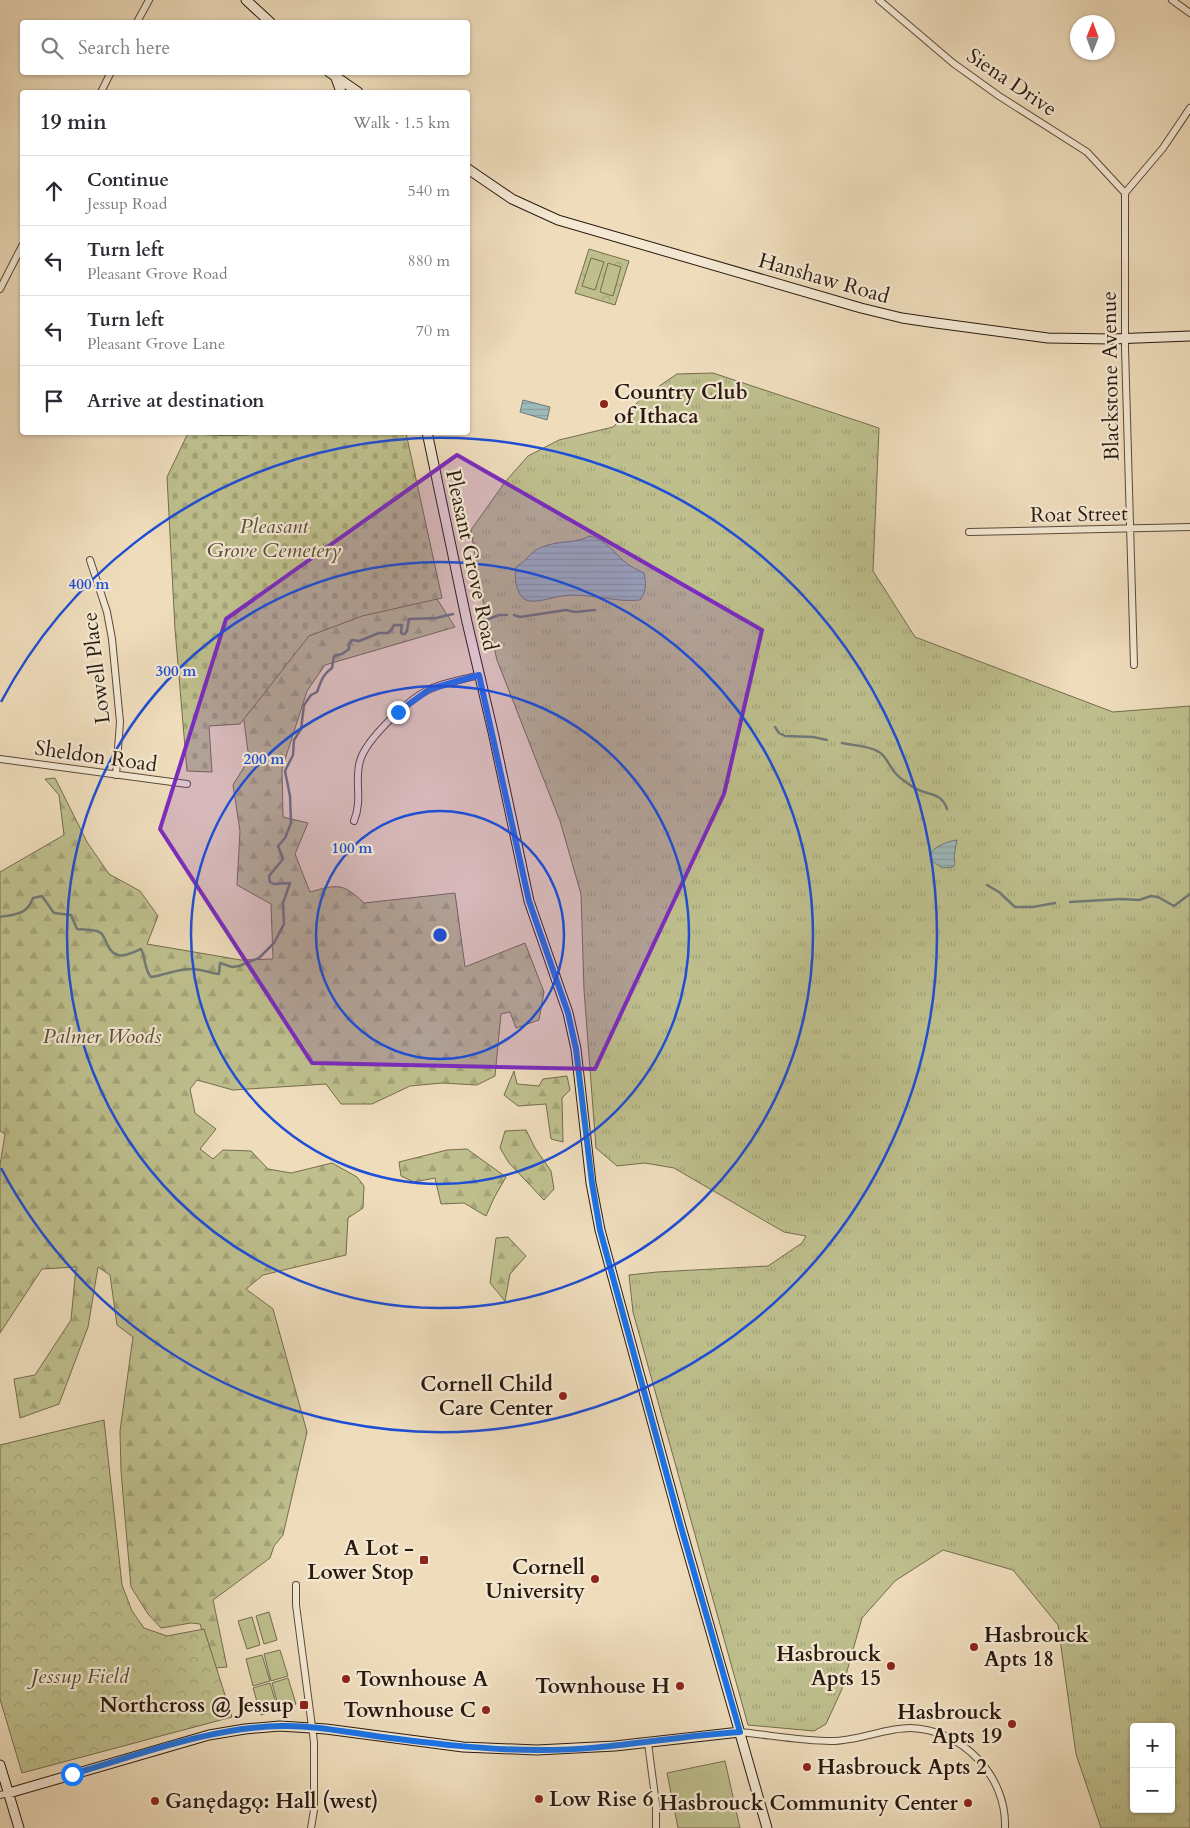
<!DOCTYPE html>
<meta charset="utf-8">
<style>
body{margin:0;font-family:Cardo,serif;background:#f7f7f7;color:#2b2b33}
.controls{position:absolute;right:15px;bottom:15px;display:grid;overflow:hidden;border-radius:5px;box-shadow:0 1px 4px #0004}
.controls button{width:45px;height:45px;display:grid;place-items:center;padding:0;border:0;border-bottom:1px solid #e1e1e2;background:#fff;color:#2b2b33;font:25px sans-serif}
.compass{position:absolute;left:1070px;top:15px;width:45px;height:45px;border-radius:50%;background:#fff;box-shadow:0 1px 4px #0004;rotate:1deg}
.stop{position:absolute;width:15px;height:15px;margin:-11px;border:4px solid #1a73e8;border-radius:50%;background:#fff}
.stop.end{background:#1a73e8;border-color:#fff;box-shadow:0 1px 5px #0008}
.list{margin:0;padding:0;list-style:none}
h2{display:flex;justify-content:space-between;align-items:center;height:65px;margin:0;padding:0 20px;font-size:21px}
h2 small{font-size:16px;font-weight:400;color:#7c7c81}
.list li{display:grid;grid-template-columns:32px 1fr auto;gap:15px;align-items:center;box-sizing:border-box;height:70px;padding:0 20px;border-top:1px solid #e1e1e2}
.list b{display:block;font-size:19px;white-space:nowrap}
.list p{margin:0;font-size:16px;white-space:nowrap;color:#7c7c81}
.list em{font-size:16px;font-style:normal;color:#7c7c81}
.icon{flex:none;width:28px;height:28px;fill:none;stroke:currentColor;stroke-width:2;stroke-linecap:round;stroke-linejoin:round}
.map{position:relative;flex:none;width:1190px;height:1828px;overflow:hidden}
.search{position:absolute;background:#fff;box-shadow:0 1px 4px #0004;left:20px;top:20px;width:450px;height:55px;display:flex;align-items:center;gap:12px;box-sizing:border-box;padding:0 18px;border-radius:5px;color:#7c7c81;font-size:19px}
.panel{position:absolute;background:#fff;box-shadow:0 1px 4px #0004;left:20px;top:90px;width:450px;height:345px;border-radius:5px}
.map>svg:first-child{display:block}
</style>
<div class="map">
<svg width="1190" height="1828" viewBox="0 0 1190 1828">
<defs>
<pattern id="grass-tufts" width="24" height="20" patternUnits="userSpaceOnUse" patternTransform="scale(1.25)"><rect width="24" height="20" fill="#bebf8d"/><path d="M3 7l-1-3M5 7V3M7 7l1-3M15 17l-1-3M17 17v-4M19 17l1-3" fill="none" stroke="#a3a478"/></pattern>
<pattern id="forest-firs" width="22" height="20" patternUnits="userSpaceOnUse" patternTransform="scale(1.25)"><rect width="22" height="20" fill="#bebf8d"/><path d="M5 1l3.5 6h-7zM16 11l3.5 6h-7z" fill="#a3a478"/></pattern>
<pattern id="cemetery-stones" width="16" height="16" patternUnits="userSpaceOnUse" patternTransform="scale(1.25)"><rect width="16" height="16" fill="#bebf8d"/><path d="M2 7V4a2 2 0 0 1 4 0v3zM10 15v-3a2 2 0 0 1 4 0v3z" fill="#a3a478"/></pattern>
<pattern id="park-crowns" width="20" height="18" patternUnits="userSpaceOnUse" patternTransform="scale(1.25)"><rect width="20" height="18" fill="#bebf8d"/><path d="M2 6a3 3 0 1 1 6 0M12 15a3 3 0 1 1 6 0" fill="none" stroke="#a3a478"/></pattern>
<pattern id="water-rules" width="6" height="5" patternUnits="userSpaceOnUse" patternTransform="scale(1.25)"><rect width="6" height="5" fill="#9eb9ba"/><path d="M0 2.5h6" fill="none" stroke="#889e9f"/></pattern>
</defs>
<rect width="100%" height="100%" fill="#eedcbb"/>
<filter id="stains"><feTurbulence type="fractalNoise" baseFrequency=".004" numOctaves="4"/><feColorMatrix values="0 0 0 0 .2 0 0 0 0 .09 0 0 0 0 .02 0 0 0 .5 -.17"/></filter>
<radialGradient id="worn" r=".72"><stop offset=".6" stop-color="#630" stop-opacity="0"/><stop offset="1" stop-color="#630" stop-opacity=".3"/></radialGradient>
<path fill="url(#grass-tufts)" stroke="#746c4e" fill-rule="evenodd" d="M713,373L879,428L873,571L915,637L1113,712L1190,706V1828H1101L1076,1754L1058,1625L1013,1570L943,1550L895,1581L862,1618L842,1689L826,1724L814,1731L748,1725L633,1312L629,1275L657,1272L768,1266L802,1243L806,1236L784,1232L674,1168L645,1163L617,1166L596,1148L584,990L581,894L560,821L497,660L480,588L471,530L505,482L528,456L559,440L613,427L643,397L677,374ZM1134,1727H1171V1809H1134Z"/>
<path fill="url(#forest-firs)" stroke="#746c4e" d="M435,596L455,627L325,665L307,691L282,769L283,817L308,823L295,854L310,892C338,884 343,883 364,903L455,893L465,967L525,943L544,992L539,1020L516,1028L510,1012L501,1014L495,1076L477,1085L442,1083L410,1086L372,1104H341L326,1084L233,1090L197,1080L190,1089L195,1113L216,1129L200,1149L213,1159L223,1150L251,1151L268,1169L291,1173L332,1163L357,1177L364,1186L363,1208L348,1218L346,1255L263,1275L246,1289L273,1309L307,1432L283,1535L274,1546L270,1558L213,1600L227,1667L214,1668L200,1624L191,1623L161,1628L148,1614L131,1587L121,1471L120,1431L133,1337L117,1325L110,1275L98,1267L88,1327L59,1404L20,1418L14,1379L35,1375L71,1320L76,1267L42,1269L0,1333V1165L5,1134L0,1131V872L64,835L59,795L45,779L55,778L87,842L109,874L140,891L158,916L147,944L241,960L273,959L271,904L237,885L240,831L233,785L249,759L243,714L311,627Z
M514,1071L517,1084L539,1086L543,1079L567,1076L570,1090L562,1098L563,1142L551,1139L546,1104L518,1106L504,1095Z
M526,1130L535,1148L551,1171L554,1189L544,1200L509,1163L500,1148L505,1131Z
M467,1149L506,1177L494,1198L486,1216L464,1203L441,1204L435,1178L414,1182L401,1176L399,1162L447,1150Z
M508,1237L526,1256L510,1274L505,1301L490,1283L496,1238Z"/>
<path fill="url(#cemetery-stones)" stroke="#746c4e" d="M266,433H406L442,598L362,616L309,636L240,724L209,726L212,772L187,771L175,629L167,477L188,433C215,436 240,437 266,433Z"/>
<path fill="url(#park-crowns)" stroke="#746c4e" d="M589,249L629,261L615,305L575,293Z
M104,1420L122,1585L132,1611L144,1628L167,1636L204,1629L232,1717L22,1773L0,1699V1445Z"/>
<path fill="#bebf8d" stroke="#746c4e" d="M591,258L604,262L595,290L582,286Z
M608,263L621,267L613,296L600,292Z
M269,1612L277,1640L264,1644L256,1616Z
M252,1617L260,1645L247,1649L238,1621Z
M280,1650L288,1676L271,1681L264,1654Z
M262,1655L270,1681L253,1686L246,1659Z
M288,1678L296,1704L279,1709L272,1683Z
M270,1683L278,1710L261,1715L253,1688Z
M725,1761L740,1828H678L667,1773Z"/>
<path fill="url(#water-rules)" stroke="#707976" d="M523,400L550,407L547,420L520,412Z
M590,536C605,540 615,553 626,563C631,567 638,570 644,573C646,583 647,591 640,600C614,603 588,592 562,596C552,597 534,605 524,599C516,593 514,576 516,567C529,559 531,549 548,545C562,541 576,543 590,536Z
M957,840L954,856L955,864L953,867L942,868L931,860L930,854C934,847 948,841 957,840Z"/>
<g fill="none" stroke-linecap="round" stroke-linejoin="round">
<path stroke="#707976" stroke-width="2.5" d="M514,615L520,617L566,610L575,612L595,610
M482,618L486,620L499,615H507
M775,727L779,733L785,736L813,737L827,740
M842,743C854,746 868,745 879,752C886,756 888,764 893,770C897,777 907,783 913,787C927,796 941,791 947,809
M987,885L999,892L1015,907H1033L1055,903
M1070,902L1121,899L1139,900L1151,896L1158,897L1174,906L1190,894
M0,917C16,914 27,915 33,898L42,896L54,913L71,915L77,929C84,930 95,929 101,933C104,936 105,940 107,944C115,962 127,955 141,949C146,959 144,969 151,977C165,975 177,969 191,969C201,969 210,973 219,974L220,963L232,967L239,966L259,958L274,943L284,924L283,903L290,883L274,884L270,882L269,876L283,859L278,846L285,838L291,823L290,796L285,771L293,755L294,740L301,729L304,705L311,695L317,692C321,682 322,675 332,668L334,656L342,654L349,649V644L352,640L359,641L379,633H388L392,629L394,625H402L401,632L402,634H405L407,631L409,619L436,618L453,614"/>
<defs>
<path id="street" d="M879,0L953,63L999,96L1087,152L1125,193
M1172,0L1190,13
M137,22L149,0
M101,92L111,72
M0,289L22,246
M969,532L1190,527
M90,560L107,612L112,639L120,722L116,775
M1134,665L1125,348V193L1163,148L1190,108
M0,759L187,784
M354,821C363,799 354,781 360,761C366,739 408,700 428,690C443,682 463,680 479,675
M296,1585V1605L314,1742V1810L311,1828
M740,1732C770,1735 801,1741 831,1741C858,1741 885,1728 910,1728C962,1729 1007,1776 1005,1828
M648,1743L656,1804V1828
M0,1795L9,1793"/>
<path id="secondary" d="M246,0L270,22
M329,72L358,92
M336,78L341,92
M468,169L512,199L558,220L861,308L902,318L936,323L1048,338L1112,339L1190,336
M427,432L467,622L493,732L529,901L568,1013L576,1049L591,1183L600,1230L681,1527L767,1828
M0,1765L19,1828
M9,1793L209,1735L245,1729L280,1726L326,1729L463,1747L537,1750L615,1746L740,1732"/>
</defs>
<use href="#street" stroke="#5b4a3a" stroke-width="8"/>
<use href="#secondary" stroke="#2a1a0f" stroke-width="11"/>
<use href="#street" stroke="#f4e8d3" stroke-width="6"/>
<use href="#secondary" stroke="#f4e8d3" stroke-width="9"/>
</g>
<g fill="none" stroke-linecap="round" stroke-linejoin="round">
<path stroke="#1a73e8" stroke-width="6" d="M72,1774C139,1755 211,1727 281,1726C313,1725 345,1732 375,1736C429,1743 483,1750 537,1750C605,1751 672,1736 740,1732L681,1527L600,1230L592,1183L576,1049L568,1013L529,901L479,675L430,689L398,712"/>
</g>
<path fill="#7b2cbf" fill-opacity="0.2" stroke="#7b2cbf" stroke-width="4" stroke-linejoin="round" d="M457,455L762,630L724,794L595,1069L312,1063L160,829L226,619Z"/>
<g fill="none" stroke="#1d4ed8" stroke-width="2.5">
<circle cx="440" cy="935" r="124"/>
<circle cx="440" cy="935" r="249"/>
<circle cx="440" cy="935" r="373"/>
<path d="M1 702A497 497 0 1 1 1 1168"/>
</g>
<g fill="#8f2418" stroke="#f4e8d3" stroke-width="2">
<circle cx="604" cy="404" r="5"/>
<circle cx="563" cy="1396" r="5"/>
<rect x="419" y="1555" width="10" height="10" rx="2.5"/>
<circle cx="595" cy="1579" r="5"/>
<circle cx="974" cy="1647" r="5"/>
<circle cx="891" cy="1666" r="5"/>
<circle cx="346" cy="1679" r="5"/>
<circle cx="680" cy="1686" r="5"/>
<rect x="299" y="1700" width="10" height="10" rx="2.5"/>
<circle cx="486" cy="1710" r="5"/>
<circle cx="1012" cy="1724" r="5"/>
<circle cx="807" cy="1767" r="5"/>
<circle cx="539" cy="1799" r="5"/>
<circle cx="155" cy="1801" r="5"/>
<circle cx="968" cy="1803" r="5"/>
</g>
<g text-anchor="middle" stroke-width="4.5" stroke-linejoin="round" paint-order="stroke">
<g font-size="21" fill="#2a1a0f" stroke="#f4e8d3">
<text transform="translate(1012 82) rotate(34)" y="7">Siena Drive</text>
<text transform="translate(824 278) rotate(16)" y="7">Hanshaw Road</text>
<text transform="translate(1110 376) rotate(-91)" y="7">Blackstone Avenue</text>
<text transform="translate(1079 514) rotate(-1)" y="7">Roat Street</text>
<text transform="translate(472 560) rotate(78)" y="7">Pleasant Grove Road</text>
<text transform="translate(96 668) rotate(-97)" y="7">Lowell Place</text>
<text transform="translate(96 756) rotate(8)" y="7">Sheldon Road</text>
</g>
<g font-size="21" font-weight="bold" fill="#2a1a0f" stroke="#f4e8d3" text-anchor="end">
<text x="614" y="399" text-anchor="start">Country Club<tspan x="614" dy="24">of Ithaca</tspan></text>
<text x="553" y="1391">Cornell Child<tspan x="553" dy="24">Care Center</tspan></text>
<text x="414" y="1555">A Lot -<tspan x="414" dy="24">Lower Stop</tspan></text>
<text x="585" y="1574">Cornell<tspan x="585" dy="24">University</tspan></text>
<text x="984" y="1642" text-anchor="start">Hasbrouck<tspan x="984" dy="24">Apts 18</tspan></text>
<text x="881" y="1661">Hasbrouck<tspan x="881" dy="24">Apts 15</tspan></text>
<text x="356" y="1686" text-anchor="start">Townhouse A</text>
<text x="670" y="1693">Townhouse H</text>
<text x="294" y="1712">Northcross @ Jessup</text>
<text x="476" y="1717">Townhouse C</text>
<text x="1002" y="1719">Hasbrouck<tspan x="1002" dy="24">Apts 19</tspan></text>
<text x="817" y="1774" text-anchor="start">Hasbrouck Apts 2</text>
<text x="549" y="1806" text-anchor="start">Low Rise 6</text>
<text x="165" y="1808" text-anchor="start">Ganędagǫ: Hall (west)</text>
<text x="958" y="1810">Hasbrouck Community Center</text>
</g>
<g font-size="21" font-style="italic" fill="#564c35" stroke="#f4e8d3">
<text x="274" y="533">Pleasant<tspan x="274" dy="24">Grove Cemetery</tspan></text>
<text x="102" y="1043">Palmer Woods</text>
<text x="80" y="1683">Jessup Field</text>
</g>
</g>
<circle cx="440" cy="935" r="8" fill="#1d4ed8" stroke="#f4e8d3" stroke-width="2.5"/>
<g font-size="15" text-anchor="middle" font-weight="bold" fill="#1d4ed8" stroke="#f4e8d3" stroke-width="4.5" stroke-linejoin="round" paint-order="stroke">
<text x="89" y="589">400 m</text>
<text x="176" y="676">300 m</text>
<text x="264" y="764">200 m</text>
<text x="352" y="853">100 m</text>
</g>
<rect width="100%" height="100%" filter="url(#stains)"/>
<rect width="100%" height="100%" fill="url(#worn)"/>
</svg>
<div class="controls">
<button>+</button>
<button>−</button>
</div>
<svg class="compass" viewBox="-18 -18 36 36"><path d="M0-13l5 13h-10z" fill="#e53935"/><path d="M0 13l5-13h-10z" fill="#7c7c81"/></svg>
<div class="stop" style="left:72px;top:1774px"></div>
<div class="stop end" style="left:398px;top:712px"></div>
<div class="search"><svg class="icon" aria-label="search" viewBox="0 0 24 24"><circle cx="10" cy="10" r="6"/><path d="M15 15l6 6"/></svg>Search here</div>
<section class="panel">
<h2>19 min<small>Walk · 1.5 km</small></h2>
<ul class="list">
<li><svg class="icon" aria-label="ahead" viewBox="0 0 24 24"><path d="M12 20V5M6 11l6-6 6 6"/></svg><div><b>Continue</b><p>Jessup Road</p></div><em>540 m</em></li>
<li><svg class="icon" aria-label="left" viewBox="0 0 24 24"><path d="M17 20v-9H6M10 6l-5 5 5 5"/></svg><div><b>Turn left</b><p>Pleasant Grove Road</p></div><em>880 m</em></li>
<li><svg class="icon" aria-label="left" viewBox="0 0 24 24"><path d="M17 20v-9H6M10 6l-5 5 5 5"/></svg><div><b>Turn left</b><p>Pleasant Grove Lane</p></div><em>70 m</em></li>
<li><svg class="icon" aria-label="arrive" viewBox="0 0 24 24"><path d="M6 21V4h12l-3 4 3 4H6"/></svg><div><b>Arrive at destination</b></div></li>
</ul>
</section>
</div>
